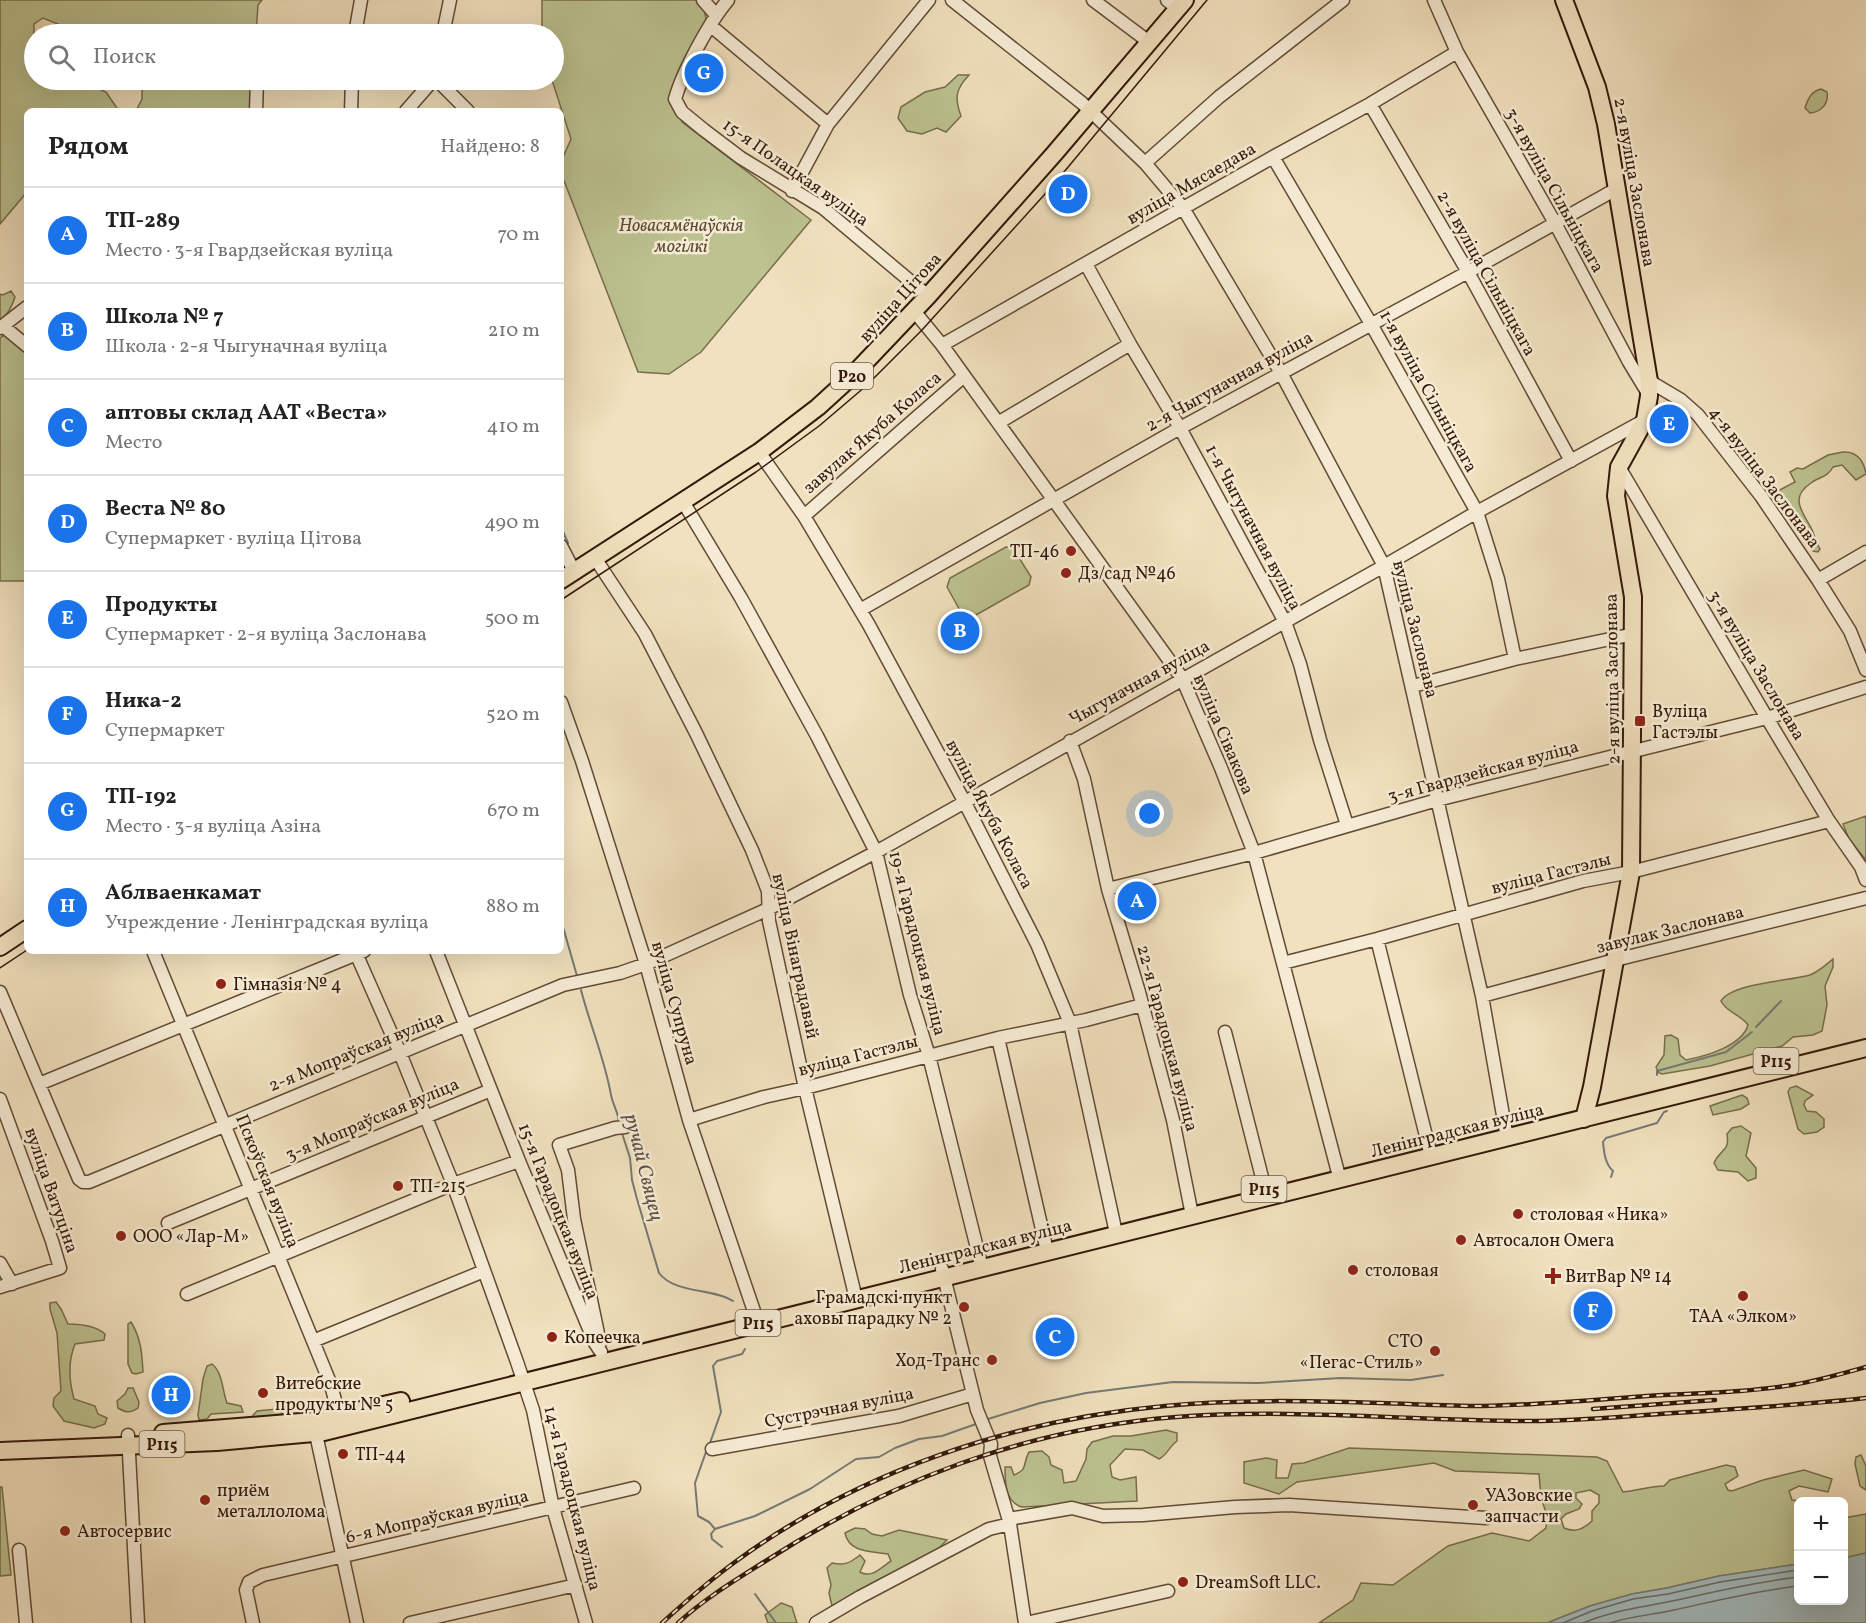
<!DOCTYPE html>
<html lang="ru">
<meta charset="utf-8">
<style>
body{margin:0;font-family:Vollkorn,serif;background:#f2f2f2;color:#222}
.controls{position:absolute;right:18px;bottom:18px;display:grid;overflow:hidden;border-radius:9px;box-shadow:0 6px 24px #0002}
.controls button{width:54px;height:54px;display:grid;place-items:center;padding:0;border:0;border-bottom:2px solid #e0e0e0;background:#fff;color:#222;font:30px sans-serif}
.you{position:absolute;left:1150px;top:814px;width:21px;height:21px;margin:-15px;border:4px solid #fff;border-radius:50%;background:#1a73e8;box-shadow:0 0 0 9px #1a73e833}
.badge{display:grid;place-items:center;width:39px;height:39px;border-radius:50%;background:#1a73e8;color:#fff;font-size:20px;font-weight:700}
.pin{position:absolute;translate:-50% -50%;border:3px solid #fff;box-shadow:0 2px 6px #0006}
.list{margin:0;padding:0;list-style:none}
h2{display:flex;justify-content:space-between;align-items:center;height:78px;margin:0;padding:0 24px;font-size:26px}
h2 small{font-size:20px;font-weight:400;color:#767676}
.list li{display:grid;grid-template-columns:39px 1fr auto;gap:18px;align-items:center;box-sizing:border-box;height:96px;padding:0 24px;border-top:2px solid #e0e0e0}
.list b{display:block;font-size:22px;white-space:nowrap}
.list p{margin:0;font-size:20px;white-space:nowrap;color:#767676}
.list em{font-size:20px;font-style:normal;color:#767676}
.icon{flex:none;width:33px;height:33px;fill:none;stroke:currentColor;stroke-width:2;stroke-linecap:round;stroke-linejoin:round}
.map{position:relative;flex:none;width:1866px;height:1623px;overflow:hidden}
.search{position:absolute;background:#fff;box-shadow:0 6px 24px #0002;left:24px;top:24px;width:540px;height:66px;display:flex;align-items:center;gap:15px;box-sizing:border-box;padding:0 21px;border-radius:33px;color:#767676;font-size:22px}
.panel{position:absolute;background:#fff;box-shadow:0 6px 24px #0002;left:24px;top:108px;width:540px;height:846px;border-radius:9px}
.map>svg:first-child{display:block}
</style>
<div class="map">
<svg width="1866" height="1623" viewBox="0 0 1866 1623">
<rect width="100%" height="100%" fill="#f1e1be"/>
<filter id="stains"><feTurbulence type="fractalNoise" baseFrequency=".00333" numOctaves="4"/><feColorMatrix values="0 0 0 0 .2 0 0 0 0 .09 0 0 0 0 .02 0 0 0 .5 -.17"/></filter>
<radialGradient id="worn" r=".72"><stop offset=".6" stop-color="#630" stop-opacity="0"/><stop offset="1" stop-color="#630" stop-opacity=".3"/></radialGradient>
<path fill="#bcc290" stroke="#786d4c" stroke-width="1.5" fill-rule="evenodd" d="M0,0H262L258,5L256,34H65L58,24L43,18L34,24V80H79L106,92L119,111H27V192L0,224Z
M542,0H695L704,7L707,24L672,94L682,122L811,220L701,352L669,374L638,372L561,173V162L571,139L552,80H554V34H542Z
M958,75H969C956,89 954,97 961,116L946,132L937,128L922,134L907,131L898,118L901,107L925,92L945,87Z
M142,80H253L250,111H136L142,99Z
M1821,89L1827,92C1829,104 1821,112 1810,113L1805,108C1808,98 1812,91 1821,89Z
M11,291L15,297C12,307 7,315 0,322V294L3,295Z
M6,334L27,355V581H0V338Z
M1843,452C1857,451 1864,461 1866,474L1856,480L1842,465L1833,467C1827,478 1820,476 1811,483C1787,499 1805,514 1813,532C1815,538 1816,543 1820,549L1818,552L1813,551C1807,541 1804,529 1797,520C1789,508 1782,507 1774,493L1795,482L1790,472L1797,468L1803,469L1828,455Z
M1006,547L1013,548L1031,577L1029,585L969,619L962,614L947,587L950,578Z
M1866,816V860L1849,839L1843,824Z
M1833,959V967L1825,986L1827,1005L1822,1031L1813,1035L1793,1037L1782,1046L1710,1066L1662,1074L1659,1073L1656,1067L1664,1055L1665,1036L1671,1035L1678,1039L1680,1055L1686,1060C1706,1056 1742,1046 1748,1025C1740,1014 1726,1012 1721,1001C1732,983 1790,981 1810,975C1818,972 1826,965 1833,959Z
M1796,1086L1813,1095L1805,1101L1804,1105L1807,1111L1816,1112L1824,1119V1127L1817,1132L1804,1134L1798,1129L1788,1092L1790,1088Z
M1742,1095L1747,1098L1749,1104L1741,1109L1713,1115L1710,1106Z
M1741,1126L1751,1133L1746,1156L1756,1168V1178L1748,1181L1738,1172L1718,1170L1714,1163C1720,1148 1730,1153 1727,1134L1732,1128Z
M56,1302L61,1309L68,1324C80,1324 96,1326 105,1334L104,1340L75,1344C68,1361 69,1381 74,1399L95,1406L98,1414L107,1418L105,1424L94,1428L64,1421L53,1406L54,1398L61,1391L57,1333L50,1309V1303Z
M131,1322C141,1338 142,1354 143,1372L136,1374L132,1373L128,1364V1324Z
M212,1364C223,1373 222,1390 227,1403L241,1406L243,1412L211,1414L207,1419L199,1420L198,1415L203,1379L207,1366Z
M128,1388H133L139,1402L138,1408C131,1413 126,1413 118,1408L117,1401L125,1394Z
M277,1409L284,1415L253,1419V1415L257,1411Z
M1166,1430L1177,1433V1441C1169,1447 1167,1455 1159,1459L1143,1450L1125,1449L1110,1465L1112,1477L1120,1480L1136,1477L1137,1501L1022,1507C1005,1502 1005,1483 1005,1467H1011L1014,1475C1029,1469 1022,1464 1029,1452L1042,1451L1049,1457L1051,1465L1062,1470L1064,1483L1076,1481L1086,1459L1087,1449L1092,1442L1113,1436H1131Z
M1349,1448L1597,1457L1607,1461L1623,1492C1637,1491 1650,1486 1664,1486L1670,1480L1726,1465L1735,1467L1738,1476L1725,1484L1728,1490L1732,1491L1763,1480L1804,1470L1832,1479L1828,1492L1799,1486L1789,1491L1792,1500L1811,1501L1798,1502V1564L1719,1576L1667,1588L1632,1594L1590,1606L1547,1623H1319L1353,1600L1361,1583L1393,1585L1448,1546L1492,1533L1529,1541L1546,1528L1547,1516L1541,1497L1539,1474L1455,1471L1434,1463L1297,1482L1279,1494L1244,1483V1462L1266,1458L1277,1460L1276,1478H1288L1292,1464L1304,1463ZM1590,1490L1599,1495V1503L1592,1511V1521C1583,1529 1576,1533 1564,1528L1561,1519L1566,1514L1579,1509L1582,1504L1576,1498V1493Z
M1861,1455L1866,1466V1490L1860,1486L1855,1464L1856,1457Z
M0,1487H2L11,1575L0,1576Z
M1866,1514V1553L1844,1558V1518Z
M855,1528L865,1529L872,1534L882,1536L899,1530L947,1540L935,1552L832,1606L829,1593L831,1585L827,1568L832,1563C844,1566 850,1563 860,1555L865,1561L860,1572C872,1579 881,1567 891,1561L888,1554C871,1551 849,1553 845,1533Z
M781,1603L792,1607L797,1623H768L765,1615Z"/>
<path fill="#a1babd" stroke="#757975" stroke-width="1.5" d="M1866,1553V1623H1547L1590,1606L1632,1594L1667,1588L1719,1576L1798,1564V1600H1844V1558Z"/>
<g fill="none" stroke-linecap="round" stroke-linejoin="round">
<path stroke="#6a6963" stroke-width="1.5" d="M1563,1623L1592,1611L1633,1599L1668,1594L1720,1582L1798,1570
M1583,1623C1614,1610 1640,1608 1672,1601C1714,1592 1756,1582 1798,1577
M1610,1623C1631,1616 1652,1615 1674,1610C1715,1601 1756,1591 1798,1586"/>
<path stroke="#757975" stroke-width="2" d="M561,527L568,543
M561,920L577,976
M581,990C590,1025 605,1060 611,1095C613,1105 618,1112 619,1122
M1756,1027L1781,1001
M1657,1075V1071L1726,1052L1752,1032
M621,1130L630,1158L632,1180L637,1199L659,1273C675,1294 713,1288 733,1301
M1611,1177L1613,1171C1605,1164 1604,1152 1603,1142L1606,1138L1657,1123L1664,1112L1667,1111
M988,1419L1040,1403L1086,1393L1173,1382L1258,1383L1341,1378L1411,1380L1443,1375
M710,1443L721,1412L713,1366L717,1361L742,1354L745,1349
M707,1449L695,1483L698,1516L709,1522L715,1529L711,1534L712,1539L722,1547
M715,1529L755,1516L810,1489L856,1459L879,1457L895,1448L919,1439L942,1436L976,1424
M755,1594L776,1623"/>
<defs>
<path id="minor" d="M703,0L716,15
M728,0C710,21 683,71 675,99L682,112L704,130L741,158L823,208L928,296
M952,0L1082,103L1145,163L1183,208L1281,373L1384,566L1482,996L1507,1138
M1093,0L1149,42
M1167,0L1178,9
M1434,0L1457,52L1555,223L1629,362L1649,395
M711,26L828,124
M355,34L361,0
M443,34L450,0
M437,80L468,111
M1370,104L1468,272L1571,461
M256,111L257,80
M351,111L352,80
M406,111L433,80
M1273,157L1371,324L1477,512L1498,579L1515,659
M1145,163L1219,97L1343,0
M792,191L828,124L929,0
M1086,264L1130,344L1180,428L1285,622L1300,664L1320,740L1347,825
M914,311L942,345L1182,678L1221,768L1254,853L1340,1180
M3,326L27,346
M0,328L27,307
M942,345L1273,157L1370,104L1457,52
M1649,381L1681,400L1698,415L1761,496L1818,580L1850,631L1866,670
M998,423L1130,344
M759,452L804,516L869,625L964,801L1037,944L1070,1023L1116,1233
M1619,467L1767,718L1829,821L1861,867L1866,880
M682,500L741,598L817,736L876,852L910,995L929,1056L982,1268
M804,516L964,376
M561,546L574,571
M595,558L645,634L696,733L752,850L768,891L769,921L805,1088L856,1299
M1818,580L1866,552
M860,610L1180,428L1468,272L1618,188
M1413,686L1515,659L1634,634
M561,702L582,761L646,964L689,1120L758,1323
M1070,741L1084,779L1108,889L1139,992L1173,1120L1192,1215
M1108,889L1254,853L1437,800L1767,718L1866,687
M1377,939L1431,1156
M153,951L313,1341L331,1385L341,1423
M355,951L400,1053L453,1184L517,1362L533,1410L553,1508L586,1623
M436,951L519,1161L595,1343L601,1352
M1283,963L1377,939L1583,881L1631,872L1829,821
M0,992L79,1179L83,1182H89L563,985L620,973L646,964L768,909L876,852L1384,566L1477,512L1645,420
M1482,996L1615,960L1866,898
M1225,1032L1267,1197
M998,1038L1047,1251
M39,1084L364,951
M0,1099L52,1241L60,1268L0,1287
M689,1120L764,1097L805,1088L998,1038L1086,1020L1142,1005
M168,1223L491,1090
M0,1263L12,1284
M942,1269L977,1410L991,1444L990,1456L1010,1524L1025,1623
M187,1294L453,1184L519,1161
M313,1341L484,1271
M600,1343L574,1219L568,1170L559,1145L615,1128L625,1127
M314,1425L357,1623
M128,1435L138,1623
M712,1449L899,1416L973,1394
M1009,1519L1072,1508L1103,1516L1143,1515L1235,1507L1289,1505L1486,1518
M19,1550L26,1623
M253,1623L246,1590L249,1582L263,1575L634,1488
M410,1623L576,1585
M816,1623L860,1597L989,1529L1010,1524
M1026,1623L1168,1591"/>
<path id="major" d="M1564,0L1597,87L1606,124L1649,381V396L1645,420L1619,467L1616,496L1633,597L1631,872L1592,1087L1584,1119
M561,580L759,452L818,407L852,376L928,296L1054,154L1185,0
M0,947L27,929
M163,1433L313,1421L401,1401
M0,1451L217,1442L324,1432L1866,1048"/>
</defs>
<use href="#minor" stroke="#624a36" stroke-width="15"/>
<use href="#major" stroke="#331809" stroke-width="20"/>
<use href="#minor" stroke="#f6ecd5" stroke-width="12"/>
<use href="#major" stroke="#f1e1be" stroke-width="16"/>
<path stroke="#331809" stroke-width="1.5" d="M561,600L756,472L819,426L866,386L922,330L1054,184L1207,0
M0,968L27,950"/>
<defs>
<path id="rail" d="M1593,1409L1715,1400
M662,1623C685,1602 709,1581 735,1562C859,1471 1012,1420 1165,1406C1236,1399 1309,1401 1380,1403C1414,1404 1448,1406 1482,1406C1537,1405 1592,1400 1647,1396C1695,1393 1744,1393 1792,1385C1817,1381 1841,1374 1866,1367
M678,1623C704,1599 734,1581 764,1562C891,1480 1025,1429 1176,1417C1294,1408 1413,1421 1531,1421C1579,1421 1626,1416 1674,1413C1738,1409 1802,1405 1866,1398"/>
</defs>
<use href="#rail" stroke="#331809" stroke-width="4.5"/>
<use href="#rail" stroke="#f6ecd5" stroke-width="2" stroke-dasharray="7" stroke-linecap="butt"/>
</g>
<g fill="#8f2418" stroke="#f6ecd5" stroke-width="2">
<circle cx="1071" cy="551" r="6"/>
<circle cx="1066" cy="573" r="6"/>
<rect x="1634" y="715" width="12" height="12" rx="3"/>
<circle cx="221" cy="984" r="6"/>
<circle cx="398" cy="1186" r="6"/>
<circle cx="1518" cy="1214" r="6"/>
<circle cx="121" cy="1236" r="6"/>
<circle cx="1461" cy="1240" r="6"/>
<circle cx="1353" cy="1270" r="6"/>
<path d="M1550 1267h6v6h6v6h-6v6h-6v-6h-6v-6h6z"/>
<circle cx="1743" cy="1296" r="6"/>
<circle cx="964" cy="1307" r="6"/>
<circle cx="552" cy="1337" r="6"/>
<circle cx="1435" cy="1351" r="6"/>
<circle cx="992" cy="1360" r="6"/>
<circle cx="263" cy="1393" r="6"/>
<circle cx="343" cy="1454" r="6"/>
<circle cx="205" cy="1500" r="6"/>
<circle cx="1473" cy="1505" r="6"/>
<circle cx="65" cy="1531" r="6"/>
<circle cx="1183" cy="1582" r="6"/>
</g>
<g text-anchor="middle" stroke-width="5" stroke-linejoin="round" paint-order="stroke">
<g fill="#f6ecd5" stroke="#6e5846" stroke-width="1.5">
<rect x="831" y="363" width="42" height="26" rx="4.5"/>
<rect x="1753.5" y="1048" width="45" height="26" rx="4.5"/>
<rect x="1241.5" y="1176" width="45" height="26" rx="4.5"/>
<rect x="735.5" y="1310" width="45" height="26" rx="4.5"/>
<rect x="139.5" y="1431" width="45" height="26" rx="4.5"/>
</g>
<g font-size="16" font-weight="bold" fill="#331809">
<text x="852" y="382">Р20</text>
<text x="1776" y="1067">Р115</text>
<text x="1264" y="1195">Р115</text>
<text x="758" y="1329">Р115</text>
<text x="162" y="1450">Р115</text>
</g>
<g font-size="18" fill="#331809" stroke="#f6ecd5">
<text transform="translate(796 172) rotate(35)" y="6">15-я Полацкая вуліца</text>
<text transform="translate(1635 182) rotate(80)" y="6">2-я вуліца Заслонава</text>
<text transform="translate(1191 183) rotate(-30)" y="6">вуліца Мясаедава</text>
<text transform="translate(1555 190) rotate(61)" y="6">3-я вуліца Сільніцкага</text>
<text transform="translate(1487 273) rotate(61)" y="6">2-я вуліца Сільніцкага</text>
<text transform="translate(900 297) rotate(-48)" y="6">вуліца Цітова</text>
<text transform="translate(1229 381) rotate(-29)" y="6">2-я Чыгуначная вуліца</text>
<text transform="translate(1429 391) rotate(61)" y="6">1-я вуліца Сільніцкага</text>
<text transform="translate(872 432) rotate(-41)" y="6">завулак Якуба Коласа</text>
<text transform="translate(1765 477) rotate(53)" y="6">4-я вуліца Заслонава</text>
<text transform="translate(1254 527) rotate(62)" y="6">1-я Чыгуначная вуліца</text>
<text transform="translate(1416 629) rotate(76)" y="6">вуліца Заслонава</text>
<text transform="translate(1757 665) rotate(59)" y="6">3-я вуліца Заслонава</text>
<text transform="translate(1612 679) rotate(-91)" y="6">2-я вуліца Заслонава</text>
<text transform="translate(1139 682) rotate(-29)" y="6">Чыгуначная вуліца</text>
<text transform="translate(1224 734) rotate(67)" y="6">вуліца Сівакова</text>
<text transform="translate(1483 771) rotate(-15)" y="6">3-я Гвардзейская вуліца</text>
<text transform="translate(990 814) rotate(62)" y="6">вуліца Якуба Коласа</text>
<text transform="translate(1551 873) rotate(-14)" y="6">вуліца Гастэлы</text>
<text transform="translate(1670 929) rotate(-14)" y="6">завулак Заслонава</text>
<text transform="translate(918 943) rotate(76)" y="6">19-я Гарадоцкая вуліца</text>
<text transform="translate(796 956) rotate(78)" y="6">вуліца Вінаградавай</text>
<text transform="translate(675 1003) rotate(74)" y="6">вуліца Супруна</text>
<text transform="translate(1168 1038) rotate(75)" y="6">22-я Гарадоцкая вуліца</text>
<text transform="translate(356 1051) rotate(-22)" y="6">2-я Мопраўская вуліца</text>
<text transform="translate(858 1055) rotate(-14)" y="6">вуліца Гастэлы</text>
<text transform="translate(372 1119) rotate(-23)" y="6">3-я Мопраўская вуліца</text>
<text transform="translate(1457 1130) rotate(-14)" y="6">Ленінградская вуліца</text>
<text transform="translate(268 1181) rotate(68)" y="6">Пскоўская вуліца</text>
<text transform="translate(52 1190) rotate(71)" y="6">вуліца Ватуціна</text>
<text transform="translate(559 1211) rotate(68)" y="6">15-я Гарадоцкая вуліца</text>
<text transform="translate(985 1246) rotate(-14)" y="6">Ленінградская вуліца</text>
<text transform="translate(839 1407) rotate(-11)" y="6">Сустрэчная вуліца</text>
<text transform="translate(573 1498) rotate(76)" y="6">14-я Гарадоцкая вуліца</text>
<text transform="translate(437 1516) rotate(-13)" y="6">6-я Мопраўская вуліца</text>
</g>
<g font-size="18" font-style="italic" fill="#5c4b32" stroke="#f6ecd5">
<text x="681" y="231">Новасямёнаўскія<tspan x="681" dy="21">могілкі</tspan></text>
</g>
<g font-size="18" fill="#331809" stroke="#f6ecd5" text-anchor="start">
<text x="1059" y="557" text-anchor="end">ТП-46</text>
<text x="1078" y="579">Дз/сад №46</text>
<text x="1652" y="717">Вуліца<tspan x="1652" dy="21">Гастэлы</tspan></text>
<text x="233" y="990">Гімназія № 4</text>
<text x="410" y="1192">ТП-215</text>
<text x="1530" y="1220">столовая «Ника»</text>
<text x="133" y="1242">ООО «Лар-М»</text>
<text x="1473" y="1246">Автосалон Омега</text>
<text x="1365" y="1276">столовая</text>
<text x="1565" y="1282">ВитВар № 14</text>
<text x="952" y="1303" text-anchor="end">Грамадскі пункт<tspan x="952" dy="21">аховы парадку № 2</tspan></text>
<text x="1743" y="1322" text-anchor="middle">ТАА «Элком»</text>
<text x="564" y="1343">Копеечка</text>
<text x="1423" y="1347" text-anchor="end">СТО<tspan x="1423" dy="21">«Пегас-Стиль»</tspan></text>
<text x="980" y="1366" text-anchor="end">Ход-Транс</text>
<text x="275" y="1389">Витебские<tspan x="275" dy="21">продукты № 5</tspan></text>
<text x="355" y="1460">ТП-44</text>
<text x="217" y="1496">приём<tspan x="217" dy="21">металлолома</tspan></text>
<text x="1485" y="1501">УАЗовские<tspan x="1485" dy="21">запчасти</tspan></text>
<text x="77" y="1537">Автосервис</text>
<text x="1195" y="1588">DreamSoft LLC.</text>
</g>
<g font-size="20" font-style="italic" fill="#5a5148" stroke="#f6ecd5">
<text transform="translate(645 1167) rotate(76)" y="7">ручай Свяцец</text>
</g>
</g>
<rect width="100%" height="100%" filter="url(#stains)"/>
<rect width="100%" height="100%" fill="url(#worn)"/>
</svg>
<div class="controls">
<button>+</button>
<button>−</button>
</div>
<div class="you"></div>
<div class="pin badge" style="left:1137px;top:901px">A</div>
<div class="pin badge" style="left:960px;top:631px">B</div>
<div class="pin badge" style="left:1055px;top:1337px">C</div>
<div class="pin badge" style="left:1068px;top:194px">D</div>
<div class="pin badge" style="left:1669px;top:424px">E</div>
<div class="pin badge" style="left:1593px;top:1311px">F</div>
<div class="pin badge" style="left:704px;top:73px">G</div>
<div class="pin badge" style="left:171px;top:1395px">H</div>
<div class="search"><svg class="icon" aria-label="search" viewBox="0 0 24 24"><circle cx="10" cy="10" r="6"/><path d="M15 15l6 6"/></svg>Поиск</div>
<section class="panel">
<h2>Рядом<small>Найдено: 8</small></h2>
<ul class="list">
<li><span class="badge">A</span><div><b>ТП-289</b><p>Место · 3-я Гвардзейская вуліца</p></div><em>70 m</em></li>
<li><span class="badge">B</span><div><b>Школа № 7</b><p>Школа · 2-я Чыгуначная вуліца</p></div><em>210 m</em></li>
<li><span class="badge">C</span><div><b>аптовы склад ААТ «Веста»</b><p>Место</p></div><em>410 m</em></li>
<li><span class="badge">D</span><div><b>Веста № 80</b><p>Супермаркет · вуліца Цітова</p></div><em>490 m</em></li>
<li><span class="badge">E</span><div><b>Продукты</b><p>Супермаркет · 2-я вуліца Заслонава</p></div><em>500 m</em></li>
<li><span class="badge">F</span><div><b>Ника-2</b><p>Супермаркет</p></div><em>520 m</em></li>
<li><span class="badge">G</span><div><b>ТП-192</b><p>Место · 3-я вуліца Азіна</p></div><em>670 m</em></li>
<li><span class="badge">H</span><div><b>Аблваенкамат</b><p>Учреждение · Ленінградская вуліца</p></div><em>880 m</em></li>
</ul>
</section>
</div>
